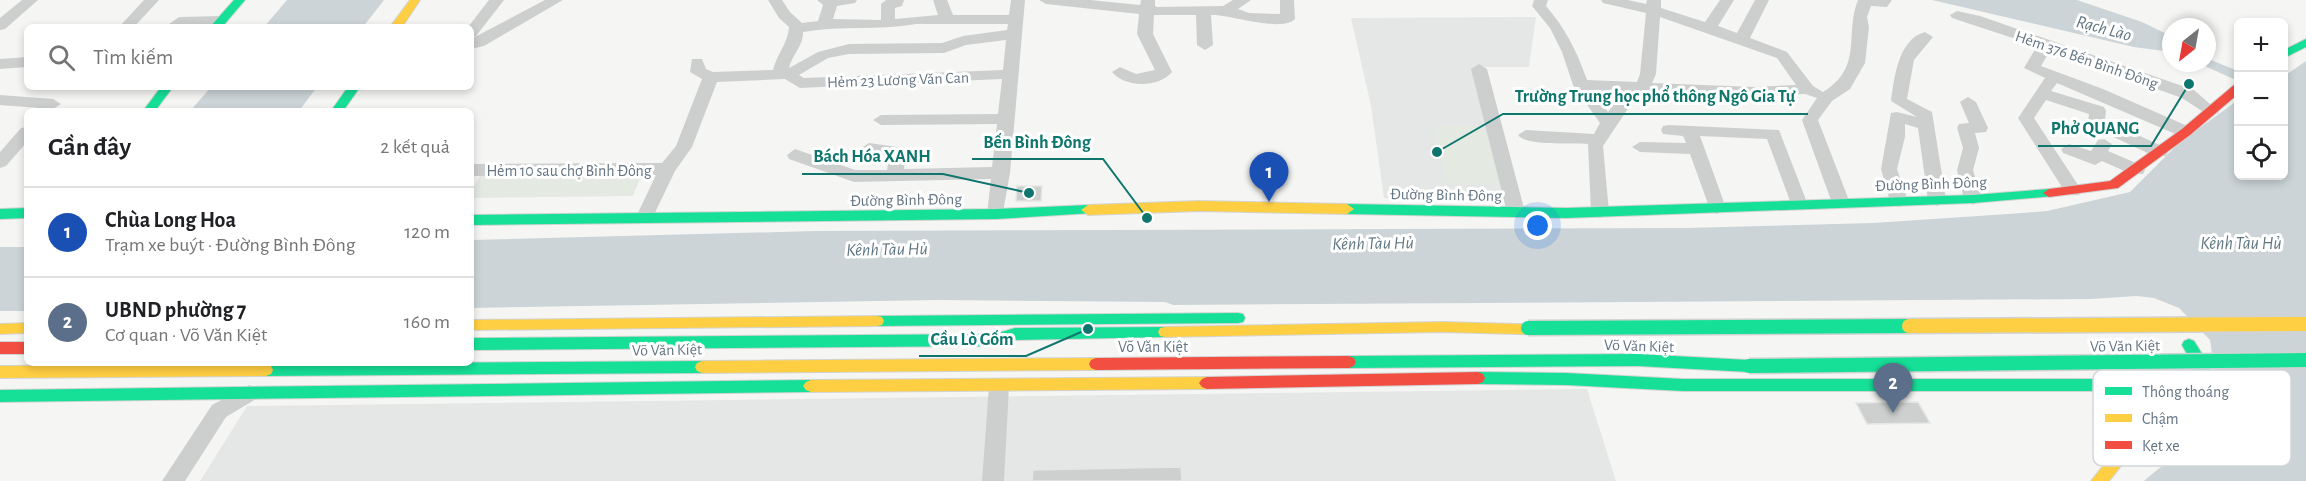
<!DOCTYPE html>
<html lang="vi">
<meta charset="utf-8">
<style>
body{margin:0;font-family:"Alegreya Sans",sans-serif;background:#f6f6f6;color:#202124}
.controls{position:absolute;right:18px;top:18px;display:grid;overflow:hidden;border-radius:9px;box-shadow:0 3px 9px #0003}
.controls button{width:54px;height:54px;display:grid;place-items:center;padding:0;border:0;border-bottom:2px solid #e0e0e0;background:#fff;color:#202124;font:30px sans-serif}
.compass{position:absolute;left:2162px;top:18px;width:54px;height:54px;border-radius:50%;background:#fff;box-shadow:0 3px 9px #0003;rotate:211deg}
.you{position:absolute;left:1538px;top:226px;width:21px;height:21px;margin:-15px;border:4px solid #fff;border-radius:50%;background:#1a73e8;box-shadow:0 0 0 9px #1a73e833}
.badge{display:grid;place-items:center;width:39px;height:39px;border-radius:50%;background:#1a73e8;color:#fff;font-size:20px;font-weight:700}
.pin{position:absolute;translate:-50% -50px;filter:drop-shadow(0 2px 3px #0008)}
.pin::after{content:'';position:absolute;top:32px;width:21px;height:18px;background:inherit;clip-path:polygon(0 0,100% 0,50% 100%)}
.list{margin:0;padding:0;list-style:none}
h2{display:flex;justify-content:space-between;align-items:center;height:78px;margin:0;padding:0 24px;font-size:26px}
h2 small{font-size:20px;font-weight:400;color:#757577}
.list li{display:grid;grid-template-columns:39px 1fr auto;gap:18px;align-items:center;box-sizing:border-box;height:90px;padding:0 24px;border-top:2px solid #e0e0e0}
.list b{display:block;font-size:22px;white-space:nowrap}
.list p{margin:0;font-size:20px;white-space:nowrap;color:#757577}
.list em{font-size:20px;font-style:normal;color:#757577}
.icon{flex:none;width:33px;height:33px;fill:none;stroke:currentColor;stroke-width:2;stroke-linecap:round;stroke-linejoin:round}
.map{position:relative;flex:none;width:2306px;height:481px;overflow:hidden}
.search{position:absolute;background:#fff;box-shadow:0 3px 9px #0003;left:24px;top:24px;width:450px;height:66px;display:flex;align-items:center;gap:15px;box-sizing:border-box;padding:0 21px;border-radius:9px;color:#757577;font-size:22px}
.panel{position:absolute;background:#fff;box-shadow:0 3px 9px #0003;left:24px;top:108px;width:450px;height:258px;border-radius:9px}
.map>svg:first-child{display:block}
</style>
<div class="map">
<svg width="2306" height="481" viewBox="0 0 2306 481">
<rect width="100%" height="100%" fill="#f5f6f4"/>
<path fill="#e5e7e6" d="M1536,17L1529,67H1474L1508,200L1384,198L1371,106L1351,18Z
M1587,389L1616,481H200L247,406Z"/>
<path fill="#e4e9e2" d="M1433,126H1484L1499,185L1447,184Z
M642,174L633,196L471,198V192L480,176Z"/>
<path fill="#ccd4d7" d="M287,0H384L363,27H264Z
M1932,0H2077L2142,22L2171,36V52L2134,47Z
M2207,56L2211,60L2238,71V81L2198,63H2207Z
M2306,61V481H2144C2165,462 2211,432 2220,406L2210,340L2179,308L2154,298L2137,296L2091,299L1173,305L1165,302L936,300L471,308V240L815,231L1686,228L1873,223L2008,214L2047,211L2130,192L2179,143L2238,100V176H2284V76Z
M211,87H317L299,111H190Z
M0,247H27V311H0Z"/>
<path fill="#ced0d0" stroke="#e4e5e4" stroke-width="1.5" d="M1017,186H1042L1041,201H1016Z
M1918,402L1930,423L1867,424L1856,403Z
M1181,467L1182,481H1032L1033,470Z"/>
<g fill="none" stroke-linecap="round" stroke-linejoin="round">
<defs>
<path id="fast" d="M234,0H245L222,27H210Z
M2306,39V47L2284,58V50Z
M161,87H173L155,111H143Z
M348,87H360L343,111H331Z
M2049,189L2054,190L2055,193L2054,196L1973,203L1566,218L1347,214L1340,209L1347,204L1566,208L1973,195Z
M1088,205L1095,210L1093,213L996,219L471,225V215L996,209Z
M27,208V218L0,219V209Z
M1238,313L1243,314L1245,318L1243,322L1238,323L877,326L872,325L870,321L872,317L877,316Z
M1165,327L1170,328L1172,332L1170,336L1165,337L1015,340L995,346L471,350V338L995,334L1015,328Z
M2189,339L2194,341C2203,356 2224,382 2198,391H1683L1566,385L1478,384L1473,382L1471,378L1473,374L1478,372L1566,373L1683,379H2194L2196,370L2182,345L2184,341Z
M1637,354L1749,360L1754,362L1756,366L1754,370L1749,372L1637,366L1349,368L1344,366L1342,362L1344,358L1349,356Z
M702,361L707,363L709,367L707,371L702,373L266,376L261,374L259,370L261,366L266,364Z
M811,380L816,382L819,386L816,390L811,392L0,402V390Z"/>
<path id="slow" d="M410,0H420L402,27H390Z
M1199,201L1347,204L1354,209L1347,214L1199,211L1088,215L1081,210L1088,205Z
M877,316L882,317L884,321L882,325L877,326L471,330V320Z
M1442,322L1553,325L1558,326L1560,330L1558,334L1553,335L1442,332L1165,337L1160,336L1158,332L1160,328L1165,327Z
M27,323V333L0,334V324Z
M1096,358L1101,360L1103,364L1101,368L1096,370L702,373L697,371L695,367L697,363L702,361Z
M266,364L271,366L273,370L271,374L266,376L0,378V366Z
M1207,377L1212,379L1215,383L1212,387L1207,389L811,392L806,390L803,386L806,382L811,380Z
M2158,379L2163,381C2167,389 2168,405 2163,413L2109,481H2091L2150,407V385L2153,381Z"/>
<path id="jam" d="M2238,84V94L2190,135L2118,188L2049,197L2043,193L2049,189L2110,181L2182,129L2234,85Z
M0,342H27V354H0Z
M1349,356L1354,358L1356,362L1354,366L1349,368L1096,370L1091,368L1089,364L1091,360L1096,358Z
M1478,372L1483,374L1485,378L1483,382L1478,384L1207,389L1202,387L1199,383L1202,379L1207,377Z"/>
</defs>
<use href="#fast" stroke="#d2d4d4" stroke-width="2"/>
<use href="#slow" stroke="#d2d4d4" stroke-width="2"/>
<use href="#jam" stroke="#d2d4d4" stroke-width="2"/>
<path fill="#cdcfcf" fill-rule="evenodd" d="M22,0H38L5,29L0,30V18Z
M144,0H159L134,27H119Z
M489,0H504L476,36L471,38V27H468Z
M545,0H563L484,46L471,49V39Z
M768,0H782L790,12L802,23L818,21L823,5L817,0H857L855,3L837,6L833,19L881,20V4L886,0H904L902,6L895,8V19L938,15L933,0H947L953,15H1009L1011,0H1025L1010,173L1002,218H990L987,214L991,179L854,182L789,159L787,155L795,149L855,170H887L889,156L863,152L861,148L869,143L904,148L906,152L904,169L992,167L997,124L881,125L873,120L881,115L998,114L1002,79L800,88L785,79L717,82L692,147L675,171L651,221L645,223L636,217L656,175L471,176V164L662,163L676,146L702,79L690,72L692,59H702L706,69L713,72L773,70C777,54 788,43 789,27L779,18ZM916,24H1008L1007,30L963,36L942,43L849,44L818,52L789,68C792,55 804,45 803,32C842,25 878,31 916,24ZM1006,40L1003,70L804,78L799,75L828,58L849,54L944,53L966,45Z
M1039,0H1090L1140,5L1141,0H1155V6L1157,7L1223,6L1233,0H1251L1238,9L1249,13L1280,14V0H1294L1295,19C1282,33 1229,14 1211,15L1213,45L1205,50L1197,45L1196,15H1154L1153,34L1172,72C1159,88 1125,88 1112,72L1120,67L1136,74L1155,70L1137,34L1139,14L1046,4Z
M1534,0H1548L1546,6C1566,29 1577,52 1587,80L1637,82L1640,74L1646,13L1603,3L1601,0H1628L1646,4L1647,0H1661V8L1705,22L1720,0H1734L1718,26L1737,33L1755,0H1769L1750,38L1787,52L1813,86L1823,92C1864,67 1844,35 1858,0H1892L1887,7L1871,6L1867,17L1869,27L1865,63L1850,89L1832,101L1818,120L1850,203L1847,207H1835L1832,203L1802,120L1817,98L1805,94L1754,97L1639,92L1603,146L1609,212L1600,218L1594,216L1591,212L1588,144C1572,142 1527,147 1518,135L1526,130L1594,134L1600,123L1573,85L1562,52L1550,28L1532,6ZM1660,17L1777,58L1796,85L1754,87L1652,83L1656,74ZM1593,90L1623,92L1608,112Z
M1957,11L1980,16L2194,90L2219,112L2211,117L2182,98L2050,51L2041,66L2103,89L2192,128L2194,132L2192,136H2180L2057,83L2051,91L2104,107L2106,111L2105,120L2166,148L2168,152L2166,156H2154L2090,126L2088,122L2089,114L2046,100L2034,118L2082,191L2079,195H2067L2018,118L2045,78L2024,68L2037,46L1952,18L1950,15Z
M221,16L228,20L226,23L165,27L179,17Z
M1925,32L1933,37L1914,60L1907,99L1932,112L1946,200L1937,206L1928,200L1918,128L1905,124V137L1897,169L1908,201L1899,207L1890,201L1881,169L1891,113L1897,112L1917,117L1891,101C1894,79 1898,39 1925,32Z
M27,57V67L0,69V59Z
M1479,64L1487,69L1525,212L1516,218L1507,212L1471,69Z
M0,95L53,99L61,104L53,109L0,105Z
M1968,97L1976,102L1988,128L1986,132L1975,133L1979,148L1973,170L1982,199L1973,205L1964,199L1957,170L1963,148L1957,128L1959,124L1969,123L1960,102Z
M1669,125L1779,130L1808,205L1805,209H1793L1767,139L1700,136L1726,208L1717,214L1711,212L1690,154L1640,152L1632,147L1640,142L1686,143L1683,136L1663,134L1661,130L1663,126Z
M27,127V142L6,166L0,168V152L21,128Z
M2104,139L2112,144L2108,151L2143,166L2145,170L2143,174H2131L2102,161L2095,165L2063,153L2061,149L2069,144L2091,151L2098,140Z
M999,378L1006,380L1009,386L1004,481H982L989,386L992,380Z
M249,385L256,387L259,393L256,399L226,417L185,481H162L212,405Z"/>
<use href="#fast" fill="#16e098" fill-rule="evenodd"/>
<use href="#slow" fill="#ffcf43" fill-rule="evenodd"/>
<use href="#jam" fill="#f24e42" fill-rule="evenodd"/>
<defs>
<path id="fast-bridge" d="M1528,328L1909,326
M1749,366L2306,360"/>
<path id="slow-bridge" d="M1909,326L2306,324"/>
</defs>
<use href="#fast-bridge" stroke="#d1d3d3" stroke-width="17" stroke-linecap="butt"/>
<use href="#slow-bridge" stroke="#d1d3d3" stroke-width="17" stroke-linecap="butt"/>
<use href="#fast-bridge" stroke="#16e098" stroke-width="14"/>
<use href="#slow-bridge" stroke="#ffcf43" stroke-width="14"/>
</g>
<g text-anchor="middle" stroke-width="6" stroke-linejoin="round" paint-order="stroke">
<g font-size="16" fill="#647585" stroke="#fff">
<text transform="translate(2087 59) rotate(19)" y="6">Hẻm 376 Bến Bình Đông</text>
<text transform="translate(898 79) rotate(-2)" y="6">Hẻm 23 Lương Văn Can</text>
<text x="569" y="176">Hẻm 10 sau chợ Bình Đông</text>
<text transform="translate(1931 183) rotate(-2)" y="6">Đường Bình Đông</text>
<text transform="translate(1446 194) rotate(1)" y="6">Đường Bình Đông</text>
<text transform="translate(906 199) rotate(-1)" y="6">Đường Bình Đông</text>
<text transform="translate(1639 345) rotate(2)" y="6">Võ Văn Kiệt</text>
<text transform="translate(2125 345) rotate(-1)" y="6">Võ Văn Kiệt</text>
<text x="1153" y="352">Võ Văn Kiệt</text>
<text transform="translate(667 349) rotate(-1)" y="6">Võ Văn Kiệt</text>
</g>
<g font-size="18" font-style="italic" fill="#607782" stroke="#fff">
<text transform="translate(2104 28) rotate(15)" y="6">Rạch Lào</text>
<text transform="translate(1373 243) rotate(-1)" y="6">Kênh Tàu Hủ</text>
<text x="2241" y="249">Kênh Tàu Hủ</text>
<text transform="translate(887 249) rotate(-1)" y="6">Kênh Tàu Hủ</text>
</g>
</g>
<rect x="2093" y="370" width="198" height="96" rx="9" fill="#fff" stroke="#d0d6da" stroke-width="1.5"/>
<rect x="2105" y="387" width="27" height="8" fill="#16e098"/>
<rect x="2105" y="414" width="27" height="8" fill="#ffcf43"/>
<rect x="2105" y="441" width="27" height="8" fill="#f24e42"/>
<g font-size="16" fill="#647585">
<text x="2142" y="397">Thông thoáng</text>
<text x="2142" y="424">Chậm</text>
<text x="2142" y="451">Kẹt xe</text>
</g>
<path fill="none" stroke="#0f766e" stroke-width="2" d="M1437 152L1503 114H1808M2189 84L2151 146H2038M1147 218L1103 159H972M1029 193L943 174H802M1088 329L1026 356H919"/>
<g fill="#0f766e" stroke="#fff" stroke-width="2">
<circle cx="1437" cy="152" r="6"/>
<circle cx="2189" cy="84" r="6"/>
<circle cx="1147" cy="218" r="6"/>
<circle cx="1029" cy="193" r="6"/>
<circle cx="1088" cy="329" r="6"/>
</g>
<g font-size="18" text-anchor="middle" font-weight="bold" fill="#0f766e" stroke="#fff" stroke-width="6" stroke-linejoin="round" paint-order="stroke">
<text x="1655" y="102">Trường Trung học phổ thông Ngô Gia Tự</text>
<text x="2095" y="134">Phở QUANG</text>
<text x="1037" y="148">Bến Bình Đông</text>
<text x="872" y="162">Bách Hóa XANH</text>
<text x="972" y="345">Cầu Lò Gốm</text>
</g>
</svg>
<div class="controls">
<button>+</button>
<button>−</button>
<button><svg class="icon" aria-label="locate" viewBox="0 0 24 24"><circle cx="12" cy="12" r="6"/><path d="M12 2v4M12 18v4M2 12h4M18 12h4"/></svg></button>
</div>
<svg class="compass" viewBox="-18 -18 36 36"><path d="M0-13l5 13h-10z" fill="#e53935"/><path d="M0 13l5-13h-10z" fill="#757577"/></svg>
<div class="you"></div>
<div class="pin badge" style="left:1269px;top:202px;background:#1a4fb4">1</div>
<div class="pin badge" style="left:1893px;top:413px;background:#5c6f8a">2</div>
<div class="search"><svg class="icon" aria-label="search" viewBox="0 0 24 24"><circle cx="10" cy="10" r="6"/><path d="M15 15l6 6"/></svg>Tìm kiếm</div>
<section class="panel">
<h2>Gần đây<small>2 kết quả</small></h2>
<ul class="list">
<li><span class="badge" style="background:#1a4fb4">1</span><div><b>Chùa Long Hoa</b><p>Trạm xe buýt · Đường Bình Đông</p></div><em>120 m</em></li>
<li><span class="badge" style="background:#5c6f8a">2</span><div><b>UBND phường 7</b><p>Cơ quan · Võ Văn Kiệt</p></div><em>160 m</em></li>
</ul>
</section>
</div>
